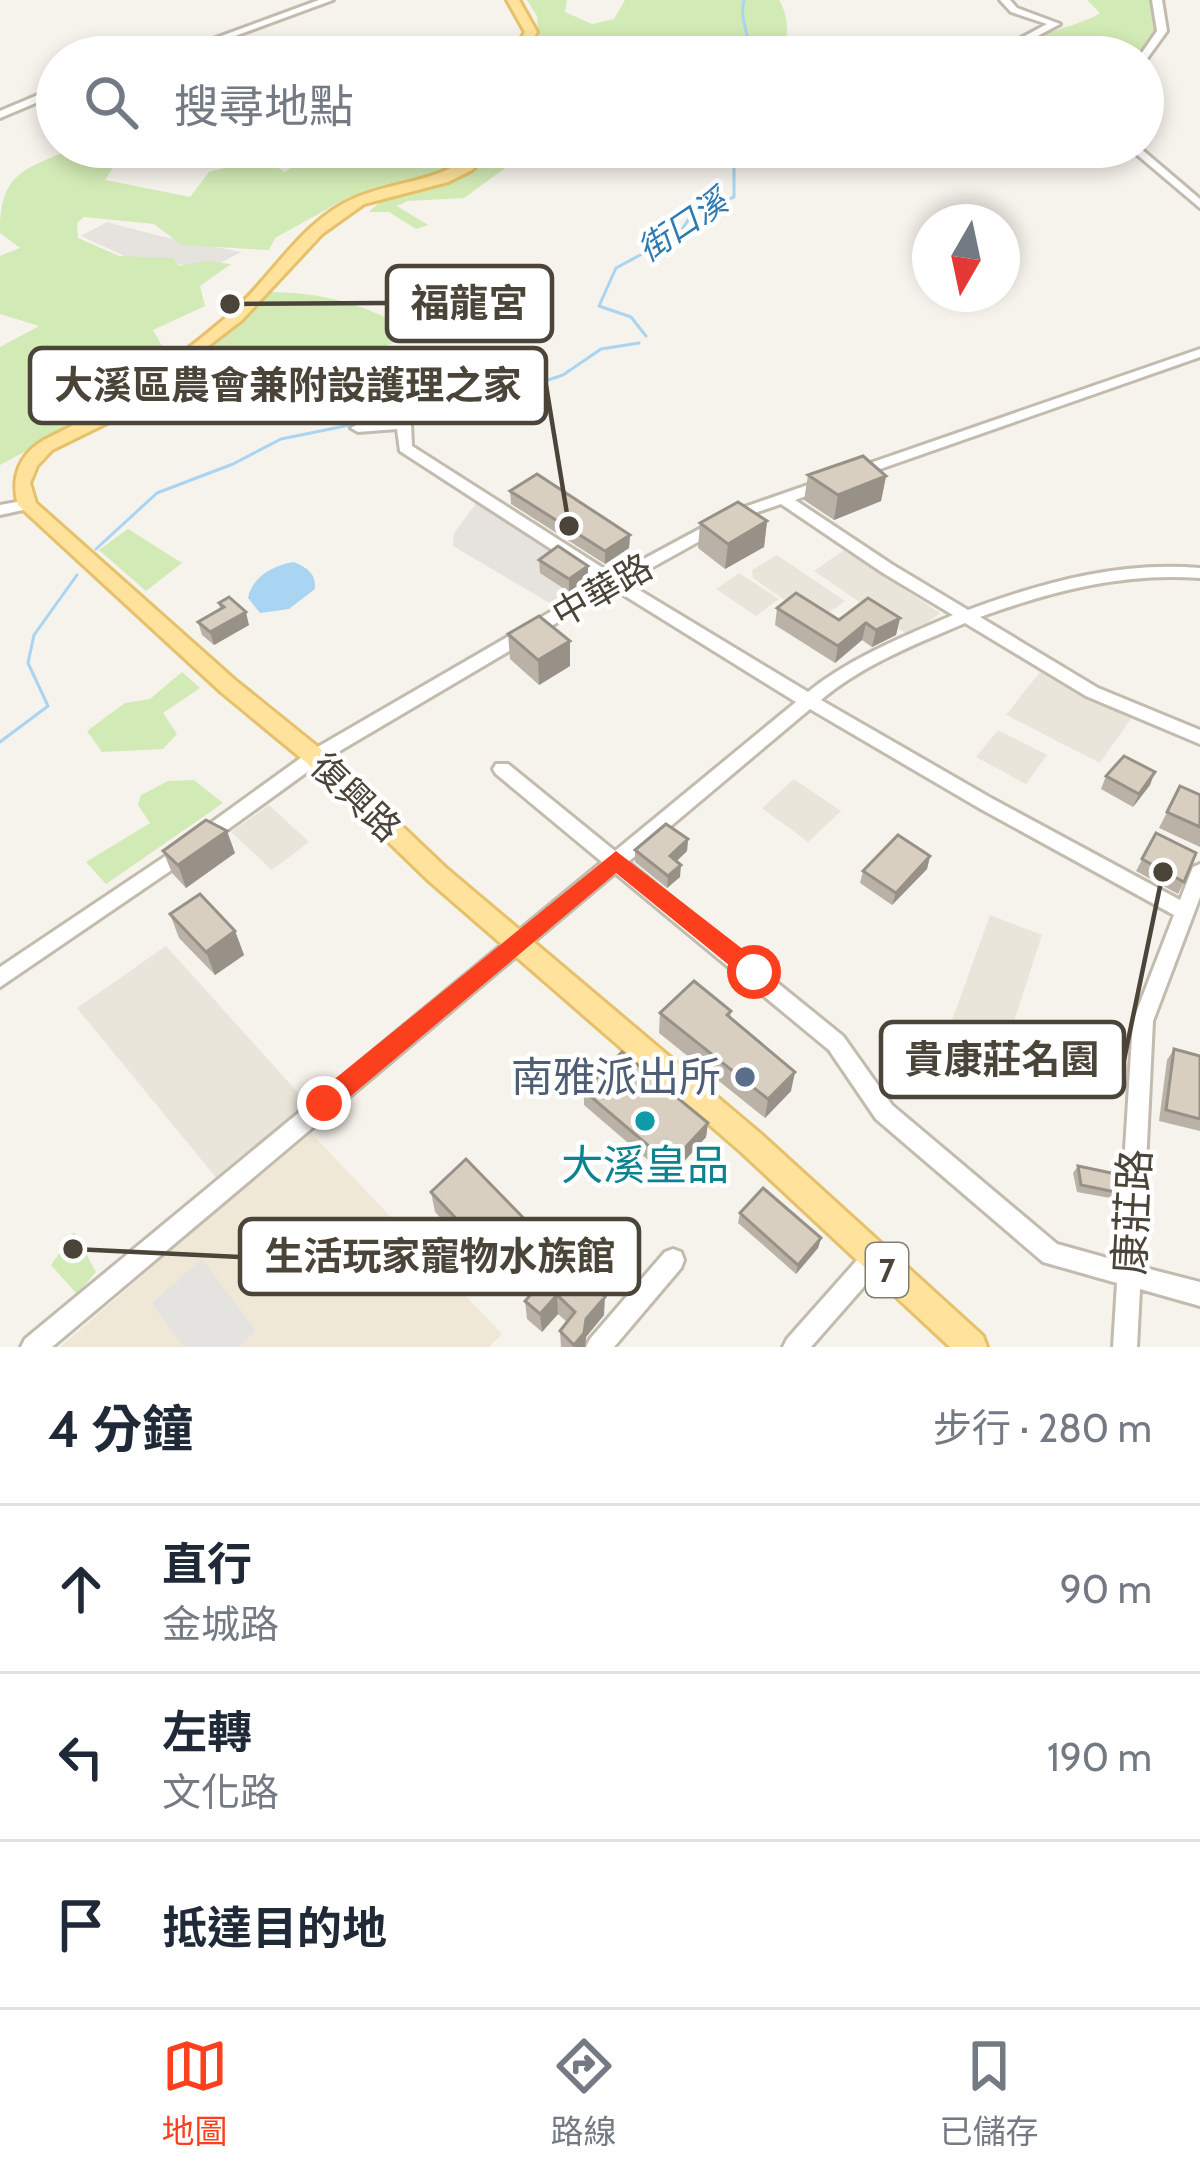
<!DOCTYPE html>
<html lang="zh-TW">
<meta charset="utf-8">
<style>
body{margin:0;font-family:Cabin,"Noto Sans TC",sans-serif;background:#f6f6f7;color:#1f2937}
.compass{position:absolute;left:912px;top:204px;width:108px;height:108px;border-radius:50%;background:#fff;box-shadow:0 6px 18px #0003;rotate:189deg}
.stop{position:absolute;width:36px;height:36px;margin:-27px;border:9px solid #fc3f1d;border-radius:50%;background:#fff}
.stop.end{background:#fc3f1d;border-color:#fff;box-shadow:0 3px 12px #0008}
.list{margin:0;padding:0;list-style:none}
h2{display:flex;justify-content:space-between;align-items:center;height:156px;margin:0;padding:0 48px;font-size:51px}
h2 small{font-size:39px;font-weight:400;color:#747a83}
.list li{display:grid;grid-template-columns:78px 1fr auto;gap:36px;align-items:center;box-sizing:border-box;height:168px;padding:0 48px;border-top:3px solid #e0e1e3}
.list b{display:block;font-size:45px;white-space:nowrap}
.list p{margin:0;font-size:39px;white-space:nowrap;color:#747a83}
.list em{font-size:39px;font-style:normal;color:#747a83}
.icon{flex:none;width:66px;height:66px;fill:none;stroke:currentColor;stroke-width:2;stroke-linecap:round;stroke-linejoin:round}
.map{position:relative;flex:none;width:1200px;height:1347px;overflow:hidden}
.search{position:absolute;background:#fff;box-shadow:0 6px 18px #0003;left:36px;right:36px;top:36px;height:132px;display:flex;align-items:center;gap:30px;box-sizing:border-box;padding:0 42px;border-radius:66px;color:#747a83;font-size:45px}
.sheet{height:660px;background:#fff}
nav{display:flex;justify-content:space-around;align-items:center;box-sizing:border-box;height:168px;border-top:3px solid #e0e1e3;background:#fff;font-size:33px;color:#747a83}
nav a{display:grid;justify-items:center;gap:6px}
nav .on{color:#fc3f1d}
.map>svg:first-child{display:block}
</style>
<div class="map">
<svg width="1200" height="1347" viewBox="0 0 1200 1347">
<rect width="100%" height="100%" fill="#f6f3ec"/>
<path fill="#eae5da" d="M844,550L940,613L910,636L814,571Z
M777,555L845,601L816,622L753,578L752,570Z
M739,573L779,599L756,616L716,589Z
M1040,672L1132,717L1100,763L1006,715Z
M998,730L1047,755L1026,784L976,757Z
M794,779L841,811L808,842L762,808Z
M269,805L309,842L272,870L231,832Z
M990,915L1042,935L1005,1049L950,1026Z
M166,946L310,1106L218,1180L77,1008Z"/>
<path fill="#e6e2dd" d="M107,222L160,236L241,252L211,268L131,259L81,236Z
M478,501L597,577L553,605L453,546L454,533Z"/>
<path fill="#efe8d6" d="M309,1131L502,1334L489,1347H60Z"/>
<path fill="#d2eab5" d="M527,0H567L565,12L592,24L614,19L625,0H779C789,16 790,40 780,57H670L665,45L626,40L597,57H530L539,47L537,16Z
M1087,0H1150L1161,27L1138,57H1098L1053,40L1011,57H998L994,51C1013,43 1092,21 1100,13Z
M76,147H127L105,180L190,197L209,172L263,158L285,172L319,147H478L457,166L349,197L275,238L269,250L182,245L154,224L84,217L77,223L78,238L119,256L173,258L179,266L207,261L231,264L200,286L205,306L153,330L169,358L118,398L61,382L36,412L100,411L0,465V347L39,326L0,314V256L20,248L0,233C0,171 24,170 76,147Z
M500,147H534L464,198L408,201L397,206L428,225L416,229L389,212H369C388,192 398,199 422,190C452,179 476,167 500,147Z
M270,292C311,292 349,300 387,318L388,333L398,340L381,349L378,382L348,394L326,380L288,371L268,384L251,382L254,368L222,363L191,368L189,360Z
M128,529L182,563L146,591L99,550Z
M182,672L200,688L163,713L177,734L163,749L102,752L87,731L125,703L150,699Z
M194,780L223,803L106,884L86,862L150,823L138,805L141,795L168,781Z
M74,1232L96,1272L77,1294L51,1265Z"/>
<path fill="#e5e3e0" d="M202,1259L256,1331L238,1347H184L152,1303Z"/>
<path fill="#a9d4f2" d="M294,562C307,568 316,573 315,589L289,609L260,613L248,598C252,577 273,565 294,562Z"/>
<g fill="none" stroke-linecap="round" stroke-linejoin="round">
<path stroke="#a9d4f2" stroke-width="3" d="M738,57L749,51C749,31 739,19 744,0
M646,336L631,317L599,306L616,268L679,234L692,214L734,197V166L741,147
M96,549L157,493L233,464L281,439L512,392L563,375L601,349L639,343
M0,742L48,706L28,663L34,635L77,575"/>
<defs>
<path id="minor" d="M319,0H333L178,57H164Z
M1000,0H1010L1017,8L1060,24L998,57H986L1047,24L1011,12Z
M1152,0H1162L1167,31L1146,60L1143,61V57H1139L1157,31Z
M57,87V94L0,118V111Z
M1128,147H1139L1200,199V208Z
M1200,349V357L860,476L855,478L848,473L850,470Z
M404,420L411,424L412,446L614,575L733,511L825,479L830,481L832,484L830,487L795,500L893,565L968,610C1044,582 1119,561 1200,568V578C1123,572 1052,591 980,617L1098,688L1200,730V744L1086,696L965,623C916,644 862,665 821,700L991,798L1180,900L1193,867L1200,864V897L1153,1021L1141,1267L1200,1282V1306L1140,1289L1137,1347H1113L1117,1283L1043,1262L876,1119L829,1050L615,873L52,1347H21L25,1339L602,862L496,774L493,769L496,764H508L615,851L796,702L614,589L321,762L209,843L203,845L197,843L194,838L197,833L309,752L602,582L400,451L397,429L358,432L351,428L358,424ZM781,504L883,573L953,615C903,637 850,658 808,692L626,582L743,517ZM810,709L979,808L1174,915L1133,1021L1118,1261L1057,1244L892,1105L843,1036L628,862Z
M27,500L34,505L32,508L0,515V505Z
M182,845L189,848L191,853L189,858L0,987V967Z
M874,1247L882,1250L885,1258L882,1266L811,1347H783L787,1339L866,1250Z
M673,1249L681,1252L684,1260L681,1268L614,1347H586L590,1339L665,1252Z"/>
<path id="major" d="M507,0H519L537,32L522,57H510L525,32Z
M480,147H495L472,170L448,182L364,204L322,234L242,320L109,422L52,450L37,466L30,483L36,503L235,680L323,751L445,867L761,1134L983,1336L987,1347H950L741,1152L429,881L307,763L221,692L18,505C10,477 20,452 48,438C113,407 174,362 229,315C271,279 302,220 355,198C402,178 440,185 480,147Z"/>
</defs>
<use href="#minor" stroke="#c2bbae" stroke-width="6"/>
<use href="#major" stroke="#e6c16a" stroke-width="6"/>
<use href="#minor" fill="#fff" fill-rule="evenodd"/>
<use href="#major" fill="#ffe39c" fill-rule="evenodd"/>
</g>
<path fill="#bab2a6" d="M442,305L443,317L411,337L392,328L391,316Z
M808,475L886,476L881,501L834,520L804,500Z
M510,491L630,535L629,548L605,564L511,504Z
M767,521L764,547L725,569L698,548L700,523Z
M539,560L588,566V578L569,592L540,573Z
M219,603L249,625L214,645L202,635L198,622L220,609Z
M777,608L839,620L900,618L896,635L872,647L862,640L835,663L775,625Z
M508,634L570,641V666L539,685L510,659Z
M1106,776L1150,785L1133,807L1101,789Z
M1180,786L1200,795V847L1159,828Z
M1156,833L1184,882L1178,894L1136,871Z
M688,839L687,851L677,861L680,877L667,888L635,862V850Z
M163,851L235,853L186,888L172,873Z
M930,856L927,869L892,905L860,883L863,871Z
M170,914L235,931L244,955L215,975L179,938Z
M731,1011L730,1018L791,1091L765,1118L659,1033L660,1013Z
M1174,1049L1200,1056V1131L1159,1121L1167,1060Z
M584,1091L708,1123L706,1137L669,1178L584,1105Z
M1078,1166L1115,1192L1110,1198L1077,1192L1073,1173Z
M431,1192L545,1257L510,1292L435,1212Z
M740,1213L821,1238L818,1248L796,1274L738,1223Z
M562,1259L604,1315L586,1337L585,1347H561L560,1331L567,1322L558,1314L542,1332L527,1319L525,1301Z"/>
<path fill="#979187" d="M442,305L443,317L411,337L409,325Z
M886,476L881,501L834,520L838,495Z
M767,521L764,547L725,569L728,544Z
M630,535L629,548L605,564V551Z
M588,566V578L569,592V579Z
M246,612L249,625L214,645L210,632Z
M900,618L896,635L872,647L876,630Z
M866,623L862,640L835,663L838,646Z
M570,641V666L539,685L538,660Z
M1155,772L1150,785L1133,807L1139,794Z
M227,831L235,853L186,888L178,865Z
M688,839L687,851L669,868L670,856Z
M930,856L927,869L892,905L896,893Z
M681,865L680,877L667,888L668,876Z
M235,931L244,955L215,975L206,952Z
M795,1072L791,1091L765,1118L768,1099Z
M708,1123L706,1137L669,1178L670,1164Z
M543,1238L545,1257L510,1292L508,1273Z
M821,1238L818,1248L796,1274L798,1265Z
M557,1295L558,1314L542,1332L540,1314Z
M605,1297L604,1315L586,1337L585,1347H575L586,1319Z"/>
<path fill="#d8cfc1" stroke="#979187" stroke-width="3" d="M863,456L886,476L838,495L808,475Z
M537,474L630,535L605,551L510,491Z
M738,502L767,521L728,544L700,523Z
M558,546L588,566L569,579L539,560Z
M796,593L839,620L868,598L900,618L876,630L866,623L838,646L777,608Z
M229,597L246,612L210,632L198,622L224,607L219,603Z
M539,616L570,641L538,660L508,634Z
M1124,756L1155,772L1139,794L1106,776Z
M1180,786L1200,795V827L1167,812Z
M206,820L227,831L178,865L163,851Z
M666,824L688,839L670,856L681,865L668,876L635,850Z
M1156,833L1196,853L1184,882L1142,859Z
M898,835L930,856L896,893L863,871Z
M200,894L235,931L206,952L170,914Z
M694,981L731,1011L727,1015L795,1072L768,1099L660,1013Z
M1174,1049L1200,1056V1119L1166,1110Z
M622,1052L708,1123L670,1164L584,1091Z
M466,1159L543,1238L508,1273L431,1192Z
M1078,1166L1116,1174L1115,1192L1081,1185Z
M763,1188L821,1238L798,1265L740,1213Z
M562,1259L605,1297L586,1319L584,1333L574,1345L560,1331L575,1312L557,1295L540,1314L525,1301Z"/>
<path fill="#fc3f1d" d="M616,851L762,964V979H746L616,873L333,1111H315L311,1103L315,1095Z"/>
<circle fill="#5c6f8a" stroke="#fff" stroke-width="4.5" cx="745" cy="1077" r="12"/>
<circle fill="#0f9aa8" stroke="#fff" stroke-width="4.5" cx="645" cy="1121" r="12"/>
<g text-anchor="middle" stroke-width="9" stroke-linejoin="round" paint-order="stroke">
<g font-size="33" font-style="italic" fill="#2e7ab2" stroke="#fff">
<text transform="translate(682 225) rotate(-34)" y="12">街口溪</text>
</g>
<rect fill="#fff" stroke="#817c74" stroke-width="3" x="866" y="1243" width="42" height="54" rx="9"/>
<g font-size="33" font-weight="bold" fill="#4b4439">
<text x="887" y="1282">7</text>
</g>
<g font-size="36" fill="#4b4439" stroke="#fff">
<text transform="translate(602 590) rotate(-30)" y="13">中華路</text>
<text transform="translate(356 797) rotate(44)" y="13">復興路</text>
</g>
<g font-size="42" fill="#4e5e75" stroke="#fff" text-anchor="end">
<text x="721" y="1092">南雅派出所</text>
</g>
<g font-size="42" fill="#0d838f" stroke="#fff">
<text x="645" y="1180">大溪皇品</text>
</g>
<g font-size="42" fill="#4b4439" stroke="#fff">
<text transform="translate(1132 1212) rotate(-87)" y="15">康莊路</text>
</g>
</g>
<path fill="none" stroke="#4b4439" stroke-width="4.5" d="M230 304L387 303M569 526L546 385M1163 872L1124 1060M73 1249L240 1257"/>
<g fill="#4b4439" stroke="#fff" stroke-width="4.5">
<circle cx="230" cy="304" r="12"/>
<circle cx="569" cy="526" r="12"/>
<circle cx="1163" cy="872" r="12"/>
<circle cx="73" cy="1249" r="12"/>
</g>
<g fill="#fff" stroke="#4b4439" stroke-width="4.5">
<rect x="387" y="266" width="165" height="75" rx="12"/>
<rect x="30" y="348" width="516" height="75" rx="12"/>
<rect x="881" y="1022" width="243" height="75" rx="12"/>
<rect x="240" y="1219" width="399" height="75" rx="12"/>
</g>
<g font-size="39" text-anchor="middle" font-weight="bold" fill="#4b4439">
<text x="469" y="317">福龍宮</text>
<text x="288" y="399">大溪區農會兼附設護理之家</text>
<text x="1002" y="1073">貴康莊名園</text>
<text x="440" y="1270">生活玩家寵物水族館</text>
</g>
</svg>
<svg class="compass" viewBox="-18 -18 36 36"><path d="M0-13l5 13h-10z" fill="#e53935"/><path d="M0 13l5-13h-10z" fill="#747a83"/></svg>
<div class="stop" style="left:754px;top:972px"></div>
<div class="stop end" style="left:324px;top:1103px"></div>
<div class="search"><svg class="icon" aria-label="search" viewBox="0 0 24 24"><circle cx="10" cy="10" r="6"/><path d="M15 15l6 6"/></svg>搜尋地點</div>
</div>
<section class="sheet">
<h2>4 分鐘<small>步行 · 280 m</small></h2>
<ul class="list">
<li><svg class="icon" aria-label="ahead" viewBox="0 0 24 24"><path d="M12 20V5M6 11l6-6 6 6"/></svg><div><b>直行</b><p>金城路</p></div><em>90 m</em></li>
<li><svg class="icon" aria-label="left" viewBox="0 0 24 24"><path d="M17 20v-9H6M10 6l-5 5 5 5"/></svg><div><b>左轉</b><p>文化路</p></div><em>190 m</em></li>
<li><svg class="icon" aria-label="arrive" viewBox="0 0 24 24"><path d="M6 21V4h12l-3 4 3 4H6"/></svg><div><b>抵達目的地</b></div></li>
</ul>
</section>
<nav>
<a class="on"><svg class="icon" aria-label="map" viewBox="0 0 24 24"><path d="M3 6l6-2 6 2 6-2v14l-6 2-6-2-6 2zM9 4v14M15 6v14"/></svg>地圖</a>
<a><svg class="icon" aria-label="directions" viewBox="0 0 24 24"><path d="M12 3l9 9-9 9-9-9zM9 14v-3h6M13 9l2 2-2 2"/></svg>路線</a>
<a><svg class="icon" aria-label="saved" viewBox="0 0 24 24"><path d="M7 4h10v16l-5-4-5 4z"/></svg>已儲存</a>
</nav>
